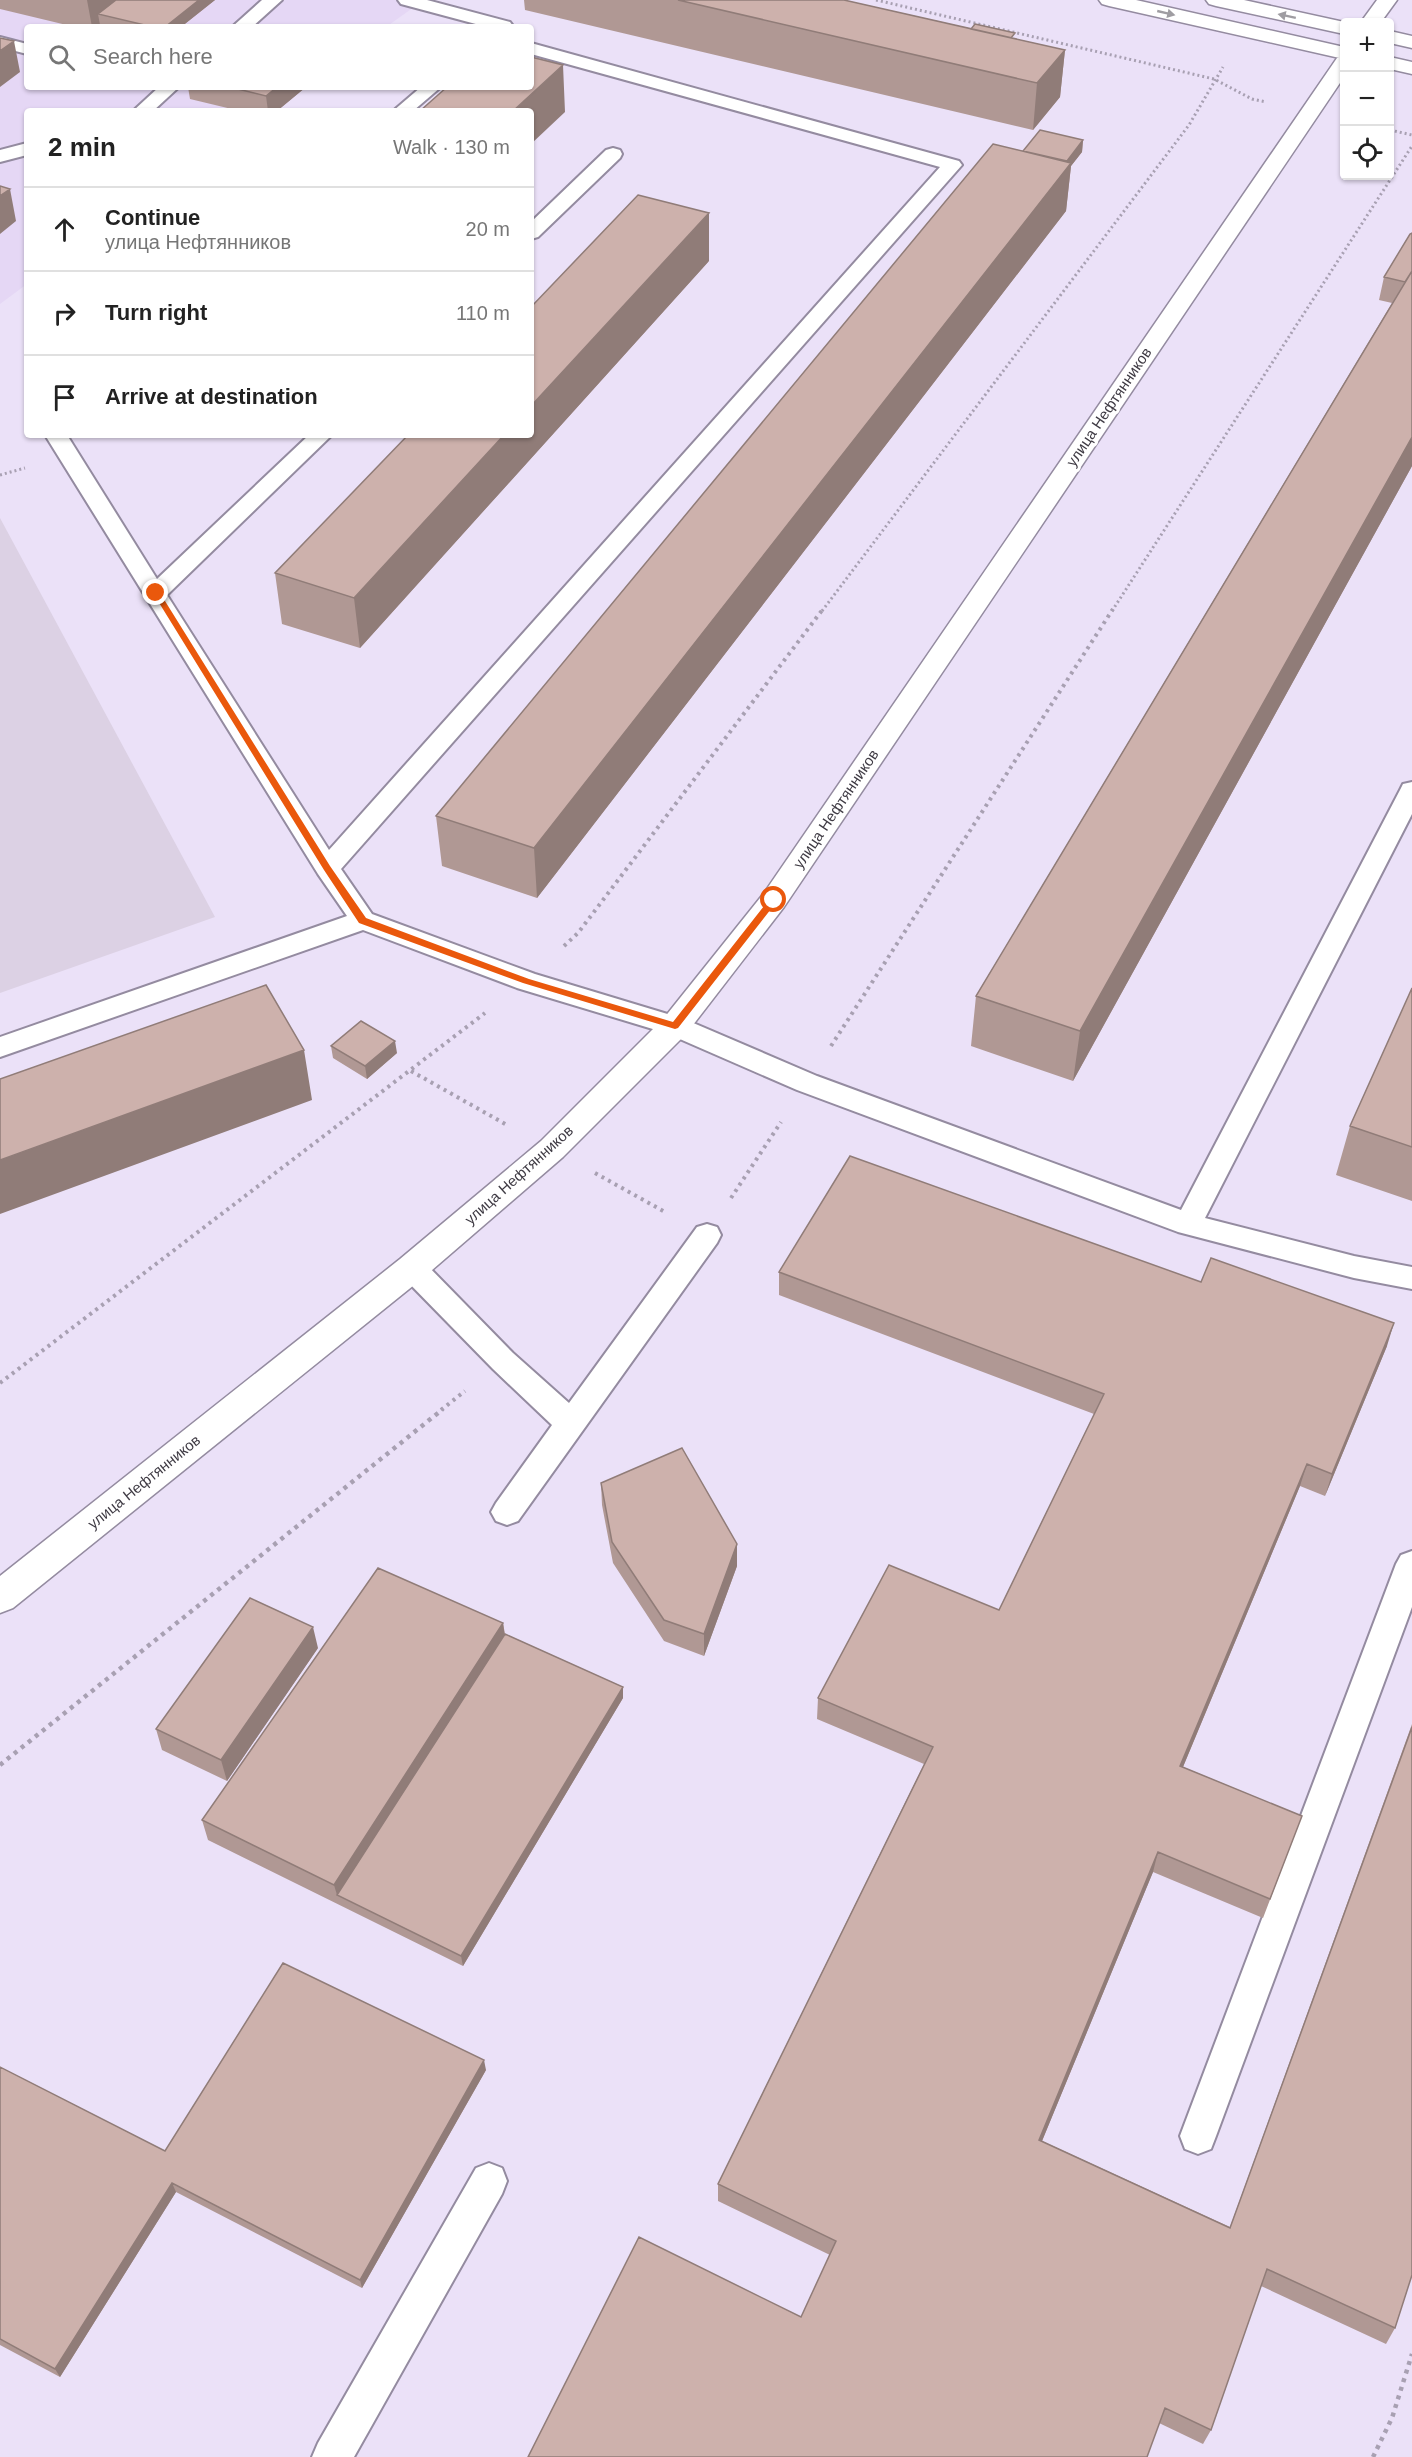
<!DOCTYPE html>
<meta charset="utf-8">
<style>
body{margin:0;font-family:Arial,sans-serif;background:#f2f2f2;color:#222}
.controls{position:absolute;right:18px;top:18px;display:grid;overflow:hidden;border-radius:6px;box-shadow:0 2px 4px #0004}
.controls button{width:54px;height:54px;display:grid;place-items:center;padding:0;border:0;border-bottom:2px solid #e0e0e0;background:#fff;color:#222;font:30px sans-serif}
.stop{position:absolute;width:18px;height:18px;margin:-14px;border:4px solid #ea580c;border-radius:50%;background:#fff}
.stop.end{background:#ea580c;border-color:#fff;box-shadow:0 2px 6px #0008}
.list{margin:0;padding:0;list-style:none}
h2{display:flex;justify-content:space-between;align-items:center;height:78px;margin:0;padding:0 24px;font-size:26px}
h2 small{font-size:20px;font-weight:400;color:#767676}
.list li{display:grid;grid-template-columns:39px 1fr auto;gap:18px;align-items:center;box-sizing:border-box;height:84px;padding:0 24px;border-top:2px solid #e0e0e0}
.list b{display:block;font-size:22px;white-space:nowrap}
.list p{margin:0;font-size:20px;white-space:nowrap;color:#767676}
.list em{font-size:20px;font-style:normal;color:#767676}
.icon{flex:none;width:33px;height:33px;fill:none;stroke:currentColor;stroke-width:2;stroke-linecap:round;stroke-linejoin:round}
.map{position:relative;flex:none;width:1412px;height:2457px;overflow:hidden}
.search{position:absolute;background:#fff;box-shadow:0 2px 4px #0004;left:24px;top:24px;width:510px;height:66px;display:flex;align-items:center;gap:15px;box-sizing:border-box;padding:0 21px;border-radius:6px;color:#767676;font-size:22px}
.panel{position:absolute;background:#fff;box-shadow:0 2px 4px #0004;left:24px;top:108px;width:510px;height:330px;border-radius:6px}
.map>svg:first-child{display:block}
</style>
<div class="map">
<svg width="1412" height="2457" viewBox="0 0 1412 2457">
<rect width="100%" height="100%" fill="#ebe1f8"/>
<path fill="#e5d7f5" d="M0,0H424L386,27H27V87H303L269,111H27V284L0,304Z"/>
<path fill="#dcd1e4" d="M0,518L215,917L0,993Z"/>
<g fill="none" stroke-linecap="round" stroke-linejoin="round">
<defs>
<path id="service" d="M262,0H282L252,27H232Z
M398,0H427L510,22L513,26L487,27L401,4Z
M0,37L27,44V54L0,47Z
M531,43L959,161L962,165L341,869L372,914L535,974L684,1019L817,1076L1181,1210L1400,790L1403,784L1412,782V814L1205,1218L1354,1256L1412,1267V1289L1354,1278L1178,1232L797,1090L666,1033L517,988L363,930L0,1057V1037L347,916L318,874L45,435H67L157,579L309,435H332L167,595L329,850L940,167L531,54Z
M159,87H179L153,111H133Z
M421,87H441L413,111H393Z
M27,143V155L0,162V150Z
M613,148L620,150L622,154L620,158L538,237L531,239V222L606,150Z
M707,1224L717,1227L721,1235L717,1243L518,1521L507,1525L496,1521L491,1512L496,1503L552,1425L493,1369L402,1276L398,1268L402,1260L412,1257L422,1260L513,1353L569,1403L697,1227Z
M1412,1551V1607L1216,2136L1211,2149L1198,2154L1185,2149L1180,2136L1396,1564L1401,1555Z
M489,2163L502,2168L507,2181L502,2194L354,2457H312L318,2443L476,2168Z"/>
<path id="tertiary" d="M1377,0H1397L1381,22H1361Z
M1344,56V77L784,907L686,1034L563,1157L424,1277L13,1608L0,1613V1576L400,1259L541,1141L664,1018L764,893L1337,58Z"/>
<path id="secondary" d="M1099,0H1136L1344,47V59L1109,6L1102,4Z
M1206,0H1244L1344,22H1347H1344V34L1216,6L1209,4Z
M1390,31L1412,36V48L1390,43Z
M1390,57L1412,62V74L1390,69Z"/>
</defs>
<use href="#service" stroke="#948ba0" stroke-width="4"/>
<use href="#tertiary" stroke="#948ba0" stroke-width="3"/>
<use href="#secondary" stroke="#948ba0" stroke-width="3"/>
<path stroke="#a8a0b2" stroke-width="3" stroke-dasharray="2 3" stroke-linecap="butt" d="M876,0L1214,79L1252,99L1266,102
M1390,130L1412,135
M0,475L25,468
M822,611L1189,125L1223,67
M1112,611L1412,146"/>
<path stroke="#a8a0b2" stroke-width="4" stroke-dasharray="3 4.5" stroke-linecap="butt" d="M564,946L578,933L823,609
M831,1046L1113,609
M411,1071L507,1125
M595,1173L665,1212
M731,1198L781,1122
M0,1383L485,1013
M441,1410L465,1391"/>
<path stroke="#a8a0b2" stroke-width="4.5" stroke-dasharray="4 5" stroke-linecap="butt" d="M0,1765L443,1409
M1373,2457L1392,2418L1412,2354"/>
<use href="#service" fill="#fff" fill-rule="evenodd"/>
<use href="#tertiary" fill="#fff" fill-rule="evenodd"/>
<use href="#secondary" fill="#fff" fill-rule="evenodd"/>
</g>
<path fill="#b09894" d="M0,0H215L181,27H107L100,25L98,27H75L0,9Z
M524,0H844L1065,50L1060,97L1033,130L525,10Z
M188,87H306L277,111H240L190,99Z
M1083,140L1082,152L1071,166L1066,211L537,898L442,866L436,816L1023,151Z
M1410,234L1412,466L1073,1081L971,1046L976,996L1392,303L1379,300L1384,277Z
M709,261L360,648L282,624L275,573Z
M1412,988V1201L1336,1175L1350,1126Z
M331,1046L397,1053L367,1079L333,1058Z
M779,1272L1201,1282L1387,1346L1325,1496L1300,1486L1183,1767L1302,1816L1263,1918L1153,1872L1042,2141L1230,2227L1412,1724V2275L1395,2328L1386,2344L1261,2286L1211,2430L1203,2444L1159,2423L801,2317L830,2255L718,2201V2184L924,1764L817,1719L818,1698L999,1610L1094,1414L779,1295Z
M601,1483L737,1544V1566L704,1656L664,1641L613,1563L602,1505Z
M503,1623L505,1634L623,1687V1698L463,1966L208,1840L202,1820Z
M318,1648L227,1781L162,1750L156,1729Z
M0,2067L165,2151L486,2070L362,2288L176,2192L60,2377L0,2345Z"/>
<path fill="#907c78" d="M87,0H133L98,14L100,25L98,27H92Z
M199,0H215L181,27H165Z
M14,41L20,72L0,87V51Z
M1065,50L1060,97L1033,130L1037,83Z
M563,65L565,112L531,144V111H513Z
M277,87H306L277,111H268L266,96Z
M1083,140L1082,152L1071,166L1066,211L537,898L534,848Z
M10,189L16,221L0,234V196Z
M709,213V261L360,648L354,598L504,435H531V406Z
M1412,437V466L1073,1081L1080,1031Z
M395,1041L397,1053L367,1079L365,1066Z
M304,1050L312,1100L0,1214V1160Z
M1394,1323L1387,1346L1325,1496L1332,1474Z
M1307,1464L1300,1486L1175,1786L1180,1766Z
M737,1544V1566L704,1656V1634Z
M503,1623L506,1645L337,1895L334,1885Z
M313,1627L318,1648L227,1781L221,1760Z
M623,1687V1698L463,1966L461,1956Z
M1158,1852L1153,1872L1035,2158L1039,2140Z
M484,2060L486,2070L362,2288L360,2280Z
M172,2183L176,2192L60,2377L55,2369Z"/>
<path fill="#cdb1ac" stroke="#907c78" stroke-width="1.5" d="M116,0H199L165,27H153L98,14Z
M678,0H844L1065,50L1037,83Z
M975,24L1015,33L1011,38L971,29Z
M0,38L14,41L0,51Z
M531,57L563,65L513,111H420L447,87H531Z
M230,87H277L266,96Z
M1040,130L1083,140L1067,161L1023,151Z
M993,144L1071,163L534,848L436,816Z
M0,186L10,189L0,196Z
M638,195L709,213L531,406V307Z
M1412,233V271L1405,282L1384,277L1410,234Z
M1412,271V437L1080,1031L976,996Z
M408,435H504L354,598L275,573Z
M266,985L304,1050L0,1160V1079Z
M1412,988V1147L1350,1126Z
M361,1021L395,1041L365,1066L331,1046Z
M850,1156L1201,1282L1211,1258L1394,1323L1332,1474L1307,1464L1180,1766L1302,1816L1270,1899L1158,1852L1039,2140L1230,2228L1412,1727V2275L1395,2328L1267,2269L1211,2430L1165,2408L1147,2457H528L639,2237L801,2317L836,2241L718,2184L933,1747L818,1698L889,1565L999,1610L1104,1394L779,1272Z
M682,1448L737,1544L704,1634L664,1620L612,1542L601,1483Z
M378,1568L503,1623L334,1885L202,1820Z
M250,1598L313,1627L221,1760L156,1729Z
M505,1634L623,1687L461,1956L337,1895Z
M283,1963L484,2060L360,2280L172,2183L55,2369L0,2339V2067L165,2151Z"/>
<defs><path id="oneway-solid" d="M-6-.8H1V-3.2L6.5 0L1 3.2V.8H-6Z" transform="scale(1.5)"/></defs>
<g fill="#9f9da2">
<use href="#oneway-solid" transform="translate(1166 13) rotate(13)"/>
<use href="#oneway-solid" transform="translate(1287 16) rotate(-168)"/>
</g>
<path fill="#ea580c" d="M156,591L160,593L330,866L366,918L529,979L673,1022L771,897L778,900L678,1028L675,1029L523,983L359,923L324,870L153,593Z"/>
<g text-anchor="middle" stroke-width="6" stroke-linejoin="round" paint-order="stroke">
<g font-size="15" fill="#3f3b44" stroke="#fff">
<text transform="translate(1109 407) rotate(-56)" y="5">улица Нефтянников</text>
<text transform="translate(836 809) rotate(-56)" y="5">улица Нефтянников</text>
<text transform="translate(519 1175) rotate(-42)" y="5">улица Нефтянников</text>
<text transform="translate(144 1482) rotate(-39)" y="5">улица Нефтянников</text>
</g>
</g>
</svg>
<div class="controls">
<button>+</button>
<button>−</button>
<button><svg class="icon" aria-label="locate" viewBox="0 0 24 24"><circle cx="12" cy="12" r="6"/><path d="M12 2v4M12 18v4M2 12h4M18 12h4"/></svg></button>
</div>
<div class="stop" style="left:774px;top:900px"></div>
<div class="stop end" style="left:156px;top:593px"></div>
<div class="search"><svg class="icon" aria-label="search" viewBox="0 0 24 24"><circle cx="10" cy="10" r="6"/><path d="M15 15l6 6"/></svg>Search here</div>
<section class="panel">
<h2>2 min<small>Walk · 130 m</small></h2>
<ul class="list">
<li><svg class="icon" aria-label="ahead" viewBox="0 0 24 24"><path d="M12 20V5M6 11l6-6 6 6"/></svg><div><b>Continue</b><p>улица Нефтянников</p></div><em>20 m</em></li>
<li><svg class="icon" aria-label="right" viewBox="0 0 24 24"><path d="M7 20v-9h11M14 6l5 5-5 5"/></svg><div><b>Turn right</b></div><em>110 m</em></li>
<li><svg class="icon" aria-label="arrive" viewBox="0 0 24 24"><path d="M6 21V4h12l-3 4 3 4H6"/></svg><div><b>Arrive at destination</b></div></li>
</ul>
</section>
</div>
